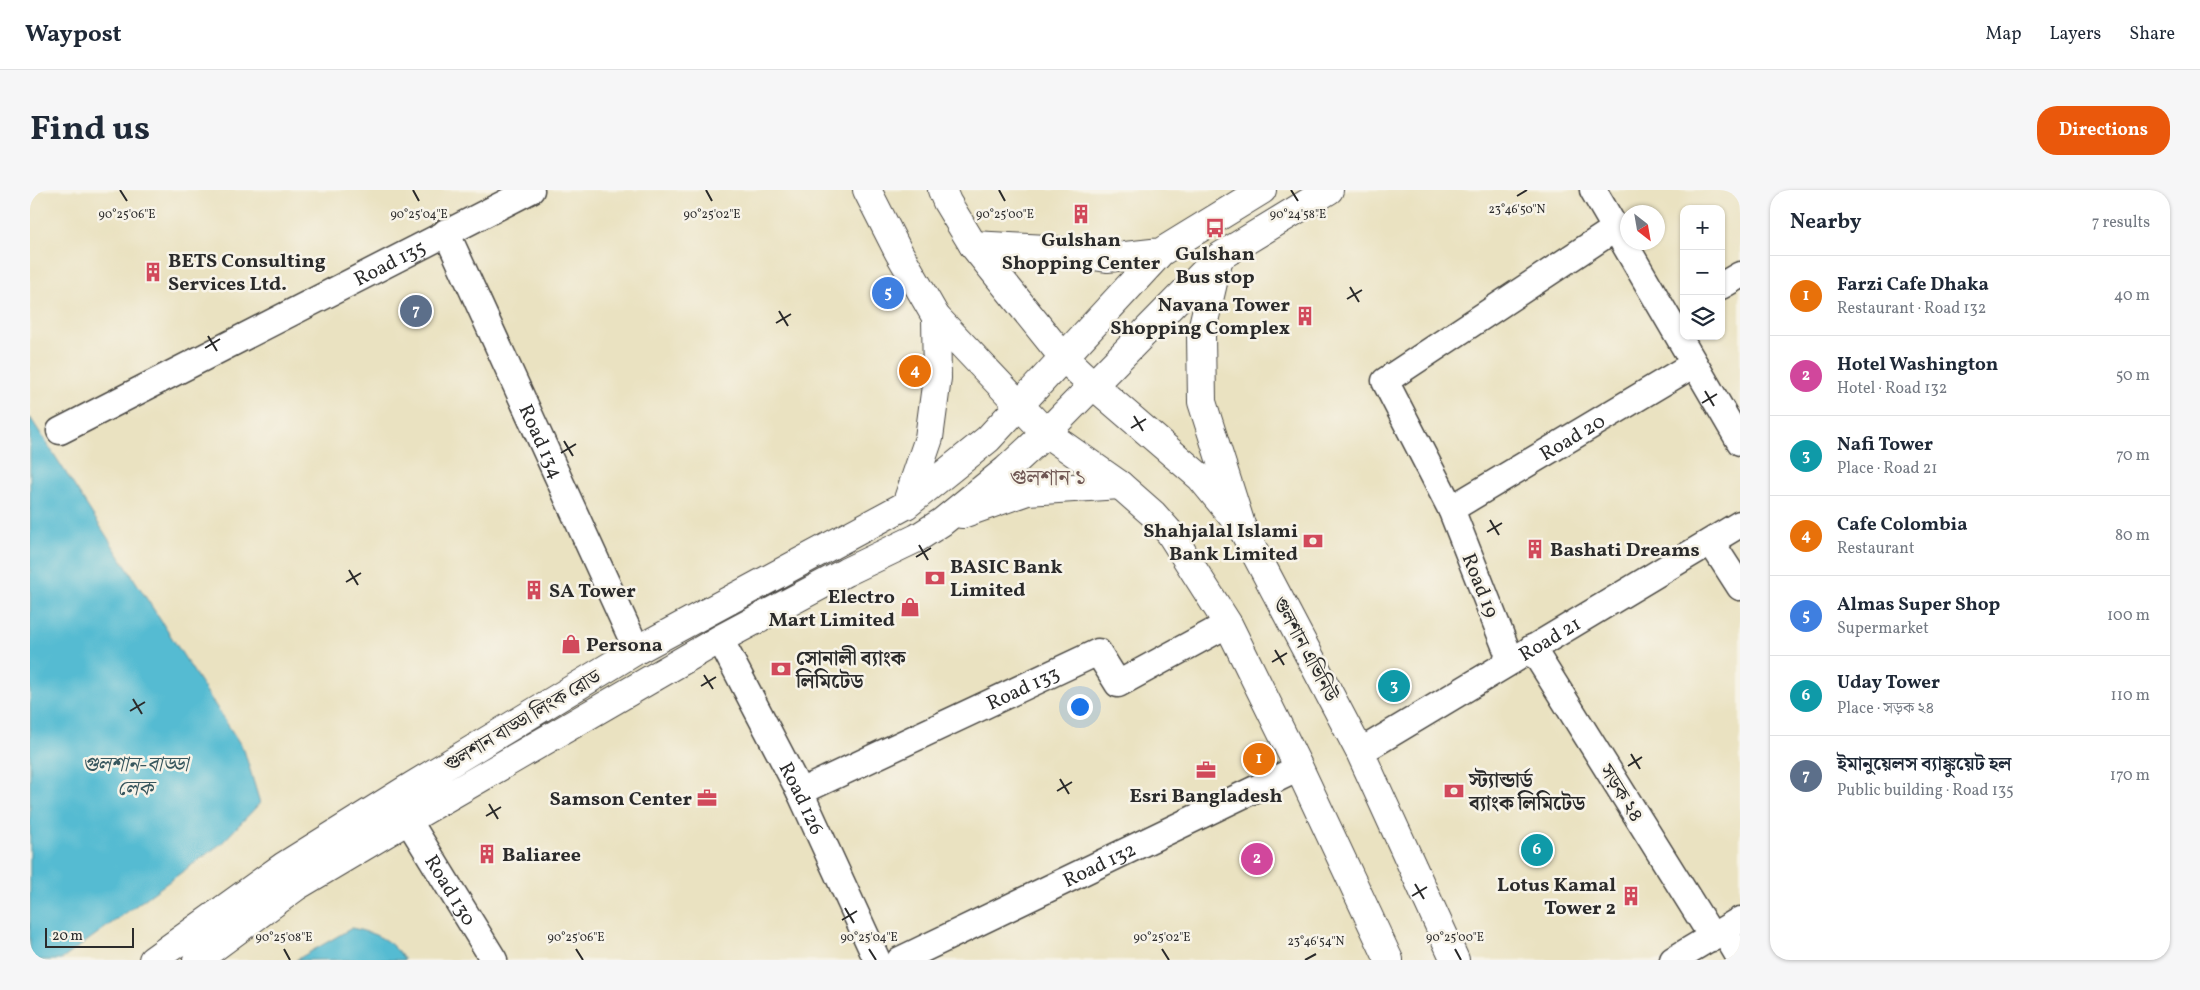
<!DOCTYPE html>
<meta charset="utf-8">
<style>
body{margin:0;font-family:Vollkorn,"Noto Serif Bengali",serif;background:#f6f6f7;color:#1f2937}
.controls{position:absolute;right:15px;top:15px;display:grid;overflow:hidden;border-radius:10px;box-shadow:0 1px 4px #0004}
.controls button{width:45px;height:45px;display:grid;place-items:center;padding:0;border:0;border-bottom:1px solid #e0e1e3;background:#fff;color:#1f2937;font:25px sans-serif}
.compass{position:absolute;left:1590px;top:15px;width:45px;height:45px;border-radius:50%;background:#fff;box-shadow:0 1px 4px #0004;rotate:149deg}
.scale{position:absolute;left:15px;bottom:12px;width:89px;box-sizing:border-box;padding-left:5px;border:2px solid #2b2b2b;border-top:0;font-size:14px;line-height:18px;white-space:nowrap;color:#2b2b2b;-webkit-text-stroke:4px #f7f3e8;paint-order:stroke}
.you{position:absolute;left:1049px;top:516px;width:18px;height:18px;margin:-12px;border:4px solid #fff;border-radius:50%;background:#1a73e8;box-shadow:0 0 0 8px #1a73e833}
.badge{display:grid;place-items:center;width:32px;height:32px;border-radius:50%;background:#ea580c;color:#fff;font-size:16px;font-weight:700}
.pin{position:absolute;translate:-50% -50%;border:2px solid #fff;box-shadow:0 1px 5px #0006}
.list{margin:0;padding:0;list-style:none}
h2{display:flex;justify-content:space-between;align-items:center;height:65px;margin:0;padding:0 20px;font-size:21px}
h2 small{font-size:16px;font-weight:400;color:#747a83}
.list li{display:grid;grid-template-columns:32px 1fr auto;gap:15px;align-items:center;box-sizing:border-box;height:80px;padding:0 20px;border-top:1px solid #e0e1e3}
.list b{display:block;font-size:19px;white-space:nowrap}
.list p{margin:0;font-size:16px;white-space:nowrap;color:#747a83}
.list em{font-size:16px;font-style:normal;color:#747a83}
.icon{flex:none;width:28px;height:28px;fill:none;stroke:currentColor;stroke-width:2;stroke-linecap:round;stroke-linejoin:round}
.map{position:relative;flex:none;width:1710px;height:770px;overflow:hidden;border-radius:20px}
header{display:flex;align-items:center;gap:30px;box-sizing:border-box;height:70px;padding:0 25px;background:#fff;border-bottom:1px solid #e0e1e3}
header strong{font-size:24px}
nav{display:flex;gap:28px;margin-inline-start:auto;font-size:18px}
.intro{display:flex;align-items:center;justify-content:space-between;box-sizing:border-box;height:120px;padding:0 30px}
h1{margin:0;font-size:35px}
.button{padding:12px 22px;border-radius:20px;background:#ea580c;color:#fff;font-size:18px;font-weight:700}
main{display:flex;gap:30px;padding:0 30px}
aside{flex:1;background:#fff;border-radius:20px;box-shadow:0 1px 4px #0004}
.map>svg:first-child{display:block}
</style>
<header>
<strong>Waypost</strong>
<nav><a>Map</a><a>Layers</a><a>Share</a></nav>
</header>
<div class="intro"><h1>Find us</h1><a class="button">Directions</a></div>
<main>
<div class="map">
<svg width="1710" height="770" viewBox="0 0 1710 770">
<rect width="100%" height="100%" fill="#f7f3e8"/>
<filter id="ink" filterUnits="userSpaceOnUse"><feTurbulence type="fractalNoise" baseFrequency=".02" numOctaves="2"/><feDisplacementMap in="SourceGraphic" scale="10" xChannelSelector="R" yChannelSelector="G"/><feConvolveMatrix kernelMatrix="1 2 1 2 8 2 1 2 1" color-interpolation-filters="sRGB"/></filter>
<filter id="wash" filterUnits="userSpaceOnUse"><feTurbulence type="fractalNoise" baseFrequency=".0096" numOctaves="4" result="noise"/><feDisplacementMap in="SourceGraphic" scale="20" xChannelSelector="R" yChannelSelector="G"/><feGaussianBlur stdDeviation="1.12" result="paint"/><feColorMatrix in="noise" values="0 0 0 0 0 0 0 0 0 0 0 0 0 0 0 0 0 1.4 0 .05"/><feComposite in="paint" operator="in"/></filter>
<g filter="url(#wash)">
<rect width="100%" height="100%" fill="#eae2c1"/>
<path fill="#54bbd2" stroke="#40737e" d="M0,227L214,560L230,613L192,653L31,770H0Z
M322,738C347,744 360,749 375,770H266Z"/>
</g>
<g filter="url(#ink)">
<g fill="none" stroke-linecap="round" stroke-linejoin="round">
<defs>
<g id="street">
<path d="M1563,0L1710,252"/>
<path id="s1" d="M416,42L607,460"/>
<path d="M1691,96L1710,85"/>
<path id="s2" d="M30,241L501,0"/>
<path id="s3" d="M1421,319L1664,174"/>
<path d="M1681,352L1710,397"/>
<path id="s4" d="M690,449L770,602L847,770"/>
<path d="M1502,458L1683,748"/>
<path d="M1481,471L1421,319L1355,191L1586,38"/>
<path id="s5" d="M1330,562L1710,334"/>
<path id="s6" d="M770,602L1068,462L1088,494L1198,434"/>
<path id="s7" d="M378,630L464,770"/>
<path d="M1694,741L1710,768"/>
<path id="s8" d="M870,770L1269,578"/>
<path d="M1643,770L1710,730"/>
</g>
<path id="secondary" d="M837,0L868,61L906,127L1016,243L1090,295L1123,324L1140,343L1198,434L1269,578L1359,770
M912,0L917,12L943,55L1033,167L1063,195L1171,288L1212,338L1330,562L1425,770"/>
<path id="primary" d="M943,55L1017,59L1077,68L1131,62
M1189,67L1171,144L1172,212L1212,338
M876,315L899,248L907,188L906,127
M932,324L997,301L1090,295
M123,770L254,676L374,601L607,460L876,315L958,249L1131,62L1232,0
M167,770L267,696L378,630L690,449L816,382L887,348L912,332L976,280L1016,243L1189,67L1299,0"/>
</defs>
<use href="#street" stroke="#484642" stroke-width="29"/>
<use href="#secondary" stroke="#484642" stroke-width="30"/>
<use href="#primary" stroke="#484642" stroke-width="30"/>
<use href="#street" stroke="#fff" stroke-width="26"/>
<use href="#secondary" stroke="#fff" stroke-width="28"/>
<use href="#primary" stroke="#fff" stroke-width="28"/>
</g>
</g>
<path fill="none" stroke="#2b2b2b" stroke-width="2" d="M90,0L97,11M383,0L389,11M676,0L682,11M969,0L975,11M1261,0L1268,11M1487,6L1497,0M1320,97L1329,112M1317,109L1332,100M749,121L758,136M746,133L761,124M178,146L187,161M175,158L190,149M1675,201L1684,216M1672,213L1687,204M1104,226L1113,241M1101,238L1116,229M534,251L543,266M531,263L546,254M1460,330L1469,345M1457,342L1472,333M889,355L898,370M886,367L901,358M319,380L328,395M316,392L331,383M1245,460L1254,475M1242,472L1257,463M674,485L683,499M671,496L686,487M103,509L112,524M100,521L115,512M1601,564L1610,579M1598,576L1612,567M1030,589L1039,604M1027,601L1042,592M459,614L468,629M456,626L471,617M1385,694L1394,709M1382,706L1397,697M815,718L824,733M812,730L827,721M254,759L260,770M546,759L553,770M839,759L846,770M1132,759L1139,770M1425,759L1431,770M1275,770L1286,764"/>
<defs>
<symbol id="building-bare" viewBox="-9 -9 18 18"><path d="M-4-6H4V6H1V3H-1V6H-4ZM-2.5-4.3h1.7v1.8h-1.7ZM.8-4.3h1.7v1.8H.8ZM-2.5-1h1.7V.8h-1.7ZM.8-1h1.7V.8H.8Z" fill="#d1495b" stroke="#f7f3e8" stroke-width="2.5" paint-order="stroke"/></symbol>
<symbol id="bus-bare" viewBox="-9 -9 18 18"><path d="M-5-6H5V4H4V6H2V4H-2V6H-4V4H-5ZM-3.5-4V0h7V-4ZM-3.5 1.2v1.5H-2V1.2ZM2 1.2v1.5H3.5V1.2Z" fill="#d1495b" stroke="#f7f3e8" stroke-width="2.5" paint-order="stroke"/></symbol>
<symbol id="bank-bare" viewBox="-9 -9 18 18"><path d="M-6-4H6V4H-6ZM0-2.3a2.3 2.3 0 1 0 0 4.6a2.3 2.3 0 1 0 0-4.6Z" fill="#d1495b" stroke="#f7f3e8" stroke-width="2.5" paint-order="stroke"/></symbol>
<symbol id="shop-bare" viewBox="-9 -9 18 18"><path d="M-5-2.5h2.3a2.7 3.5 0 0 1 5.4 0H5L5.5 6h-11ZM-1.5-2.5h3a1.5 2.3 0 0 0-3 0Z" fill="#d1495b" stroke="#f7f3e8" stroke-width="2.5" paint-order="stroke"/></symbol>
<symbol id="office-bare" viewBox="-9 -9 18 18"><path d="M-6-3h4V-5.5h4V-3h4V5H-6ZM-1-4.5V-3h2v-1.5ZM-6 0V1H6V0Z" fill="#d1495b" stroke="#f7f3e8" stroke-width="2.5" paint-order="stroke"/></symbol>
</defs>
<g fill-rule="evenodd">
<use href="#building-bare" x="1037" y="10" width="28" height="28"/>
<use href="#bus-bare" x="1171" y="24" width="28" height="28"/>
<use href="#building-bare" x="109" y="68" width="28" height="28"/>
<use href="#building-bare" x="1261" y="112" width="28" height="28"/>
<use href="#bank-bare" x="1269" y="337" width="28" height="28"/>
<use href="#building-bare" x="1491" y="345" width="28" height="28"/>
<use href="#bank-bare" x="891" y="374" width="28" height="28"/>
<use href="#building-bare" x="490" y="386" width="28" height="28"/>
<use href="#shop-bare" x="866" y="403" width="28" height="28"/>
<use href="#shop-bare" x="527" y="440" width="28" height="28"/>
<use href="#bank-bare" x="737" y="465" width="28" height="28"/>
<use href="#office-bare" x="1162" y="566" width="28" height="28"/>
<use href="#bank-bare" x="1410" y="587" width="28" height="28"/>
<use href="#office-bare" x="663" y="594" width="28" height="28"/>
<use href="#building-bare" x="443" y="650" width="28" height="28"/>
<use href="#building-bare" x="1587" y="692" width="28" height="28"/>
</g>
<g text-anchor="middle" stroke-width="5" stroke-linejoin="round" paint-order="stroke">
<g font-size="20" font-weight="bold" fill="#2b2b2b" stroke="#f7f3e8" text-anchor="start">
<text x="1051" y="56" text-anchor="middle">Gulshan<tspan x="1051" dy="23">Shopping Center</tspan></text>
<text x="1185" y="70" text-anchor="middle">Gulshan<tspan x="1185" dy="23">Bus stop</tspan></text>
<text x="138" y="77">BETS Consulting<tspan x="138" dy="23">Services Ltd.</tspan></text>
<text x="1260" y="121" text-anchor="end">Navana Tower<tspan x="1260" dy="23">Shopping Complex</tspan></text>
<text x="1268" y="347" text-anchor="end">Shahjalal Islami<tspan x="1268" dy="23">Bank Limited</tspan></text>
<text x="1520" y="366">Bashati Dreams</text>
<text x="920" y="383">BASIC Bank<tspan x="920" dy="23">Limited</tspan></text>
<text x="519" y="407">SA Tower</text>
<text x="865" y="413" text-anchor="end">Electro<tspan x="865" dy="23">Mart Limited</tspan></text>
<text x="556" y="461">Persona</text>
<text x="766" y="475">সোনালী ব্যাংক<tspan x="766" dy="23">লিমিটেড</tspan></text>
<text x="1439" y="597">স্ট্যান্ডার্ড<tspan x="1439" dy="23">ব্যাংক লিমিটেড</tspan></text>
<text x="1176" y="612" text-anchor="middle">Esri Bangladesh</text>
<text x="662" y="615" text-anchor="end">Samson Center</text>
<text x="472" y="671">Baliaree</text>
<text x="1586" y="701" text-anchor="end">Lotus Kamal<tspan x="1586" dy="23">Tower 2</tspan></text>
</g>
<g font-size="20" fill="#2b2b2b" stroke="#f7f3e8">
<text dy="7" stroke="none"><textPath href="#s2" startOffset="370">Road 135</textPath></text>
<text dy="7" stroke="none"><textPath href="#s3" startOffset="141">Road 20</textPath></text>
<text dy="7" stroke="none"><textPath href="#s1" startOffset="230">Road 134</textPath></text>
<text transform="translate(1451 395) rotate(68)" y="7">Road 19</text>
<text dy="7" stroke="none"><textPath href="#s5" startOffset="221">Road 21</textPath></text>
<text transform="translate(1276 459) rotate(62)" y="7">গুলশান এভিনিউ</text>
<text dy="7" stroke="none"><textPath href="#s6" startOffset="246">Road 133</textPath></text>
<text transform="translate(492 530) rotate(-31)" y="7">গুলশান বাড্ডা লিংক রোড</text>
<text transform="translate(1592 603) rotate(58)" y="7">সড়ক ২৪</text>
<text dy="7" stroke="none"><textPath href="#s4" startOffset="179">Road 126</textPath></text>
<text dy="7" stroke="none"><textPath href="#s8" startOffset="221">Road 132</textPath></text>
<text dy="7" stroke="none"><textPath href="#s7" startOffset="82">Road 130</textPath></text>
</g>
<g font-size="21" font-style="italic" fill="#37565d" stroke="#f7f3e8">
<text x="105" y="581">গুলশান-বাড্ডা<tspan x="105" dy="24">লেক</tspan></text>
</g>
<g font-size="22" fill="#705855" stroke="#f7f3e8">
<text x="1018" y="295">গুলশান ১</text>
</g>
</g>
<g font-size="12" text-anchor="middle" fill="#2b2b2b" stroke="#f7f3e8" stroke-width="5" stroke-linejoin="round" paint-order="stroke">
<text x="1487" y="23">23°46'50"N</text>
<text x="97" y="28">90°25'06"E</text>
<text x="389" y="28">90°25'04"E</text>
<text x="682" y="28">90°25'02"E</text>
<text x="975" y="28">90°25'00"E</text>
<text x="1268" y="28">90°24'58"E</text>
<text x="254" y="751">90°25'08"E</text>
<text x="546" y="751">90°25'06"E</text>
<text x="839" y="751">90°25'04"E</text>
<text x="1132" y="751">90°25'02"E</text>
<text x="1425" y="751">90°25'00"E</text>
<text x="1286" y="755">23°46'54"N</text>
</g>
</svg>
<div class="controls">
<button>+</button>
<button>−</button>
<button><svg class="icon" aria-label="layers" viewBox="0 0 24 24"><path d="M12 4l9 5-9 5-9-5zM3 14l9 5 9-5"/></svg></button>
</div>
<svg class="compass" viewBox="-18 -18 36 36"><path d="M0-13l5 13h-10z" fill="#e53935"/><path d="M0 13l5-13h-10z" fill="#747a83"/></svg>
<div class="scale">20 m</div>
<div class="you"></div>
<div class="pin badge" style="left:1229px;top:569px;background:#e8710a">1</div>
<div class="pin badge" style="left:1227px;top:669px;background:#d1479c">2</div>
<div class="pin badge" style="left:1364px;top:496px;background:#0f9aa8">3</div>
<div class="pin badge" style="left:885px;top:181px;background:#e8710a">4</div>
<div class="pin badge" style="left:858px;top:103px;background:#3f7fe0">5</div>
<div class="pin badge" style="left:1507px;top:660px;background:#0f9aa8">6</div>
<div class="pin badge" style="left:386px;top:121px;background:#5c6f8a">7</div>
</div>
<aside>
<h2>Nearby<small>7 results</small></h2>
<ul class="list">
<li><span class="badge" style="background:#e8710a">1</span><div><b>Farzi Cafe Dhaka</b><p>Restaurant · Road 132</p></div><em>40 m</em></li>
<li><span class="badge" style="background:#d1479c">2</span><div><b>Hotel Washington</b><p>Hotel · Road 132</p></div><em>50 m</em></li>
<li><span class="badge" style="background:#0f9aa8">3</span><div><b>Nafi Tower</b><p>Place · Road 21</p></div><em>70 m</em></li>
<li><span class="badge" style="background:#e8710a">4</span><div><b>Cafe Colombia</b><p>Restaurant</p></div><em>80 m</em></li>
<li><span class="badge" style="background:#3f7fe0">5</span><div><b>Almas Super Shop</b><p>Supermarket</p></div><em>100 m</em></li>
<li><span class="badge" style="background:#0f9aa8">6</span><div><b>Uday Tower</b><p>Place · সড়ক ২৪</p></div><em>110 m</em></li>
<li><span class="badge" style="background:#5c6f8a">7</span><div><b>ইমানুয়েলস ব্যাঙ্কুয়েট হল</b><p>Public building · Road 135</p></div><em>170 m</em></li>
</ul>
</aside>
</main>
